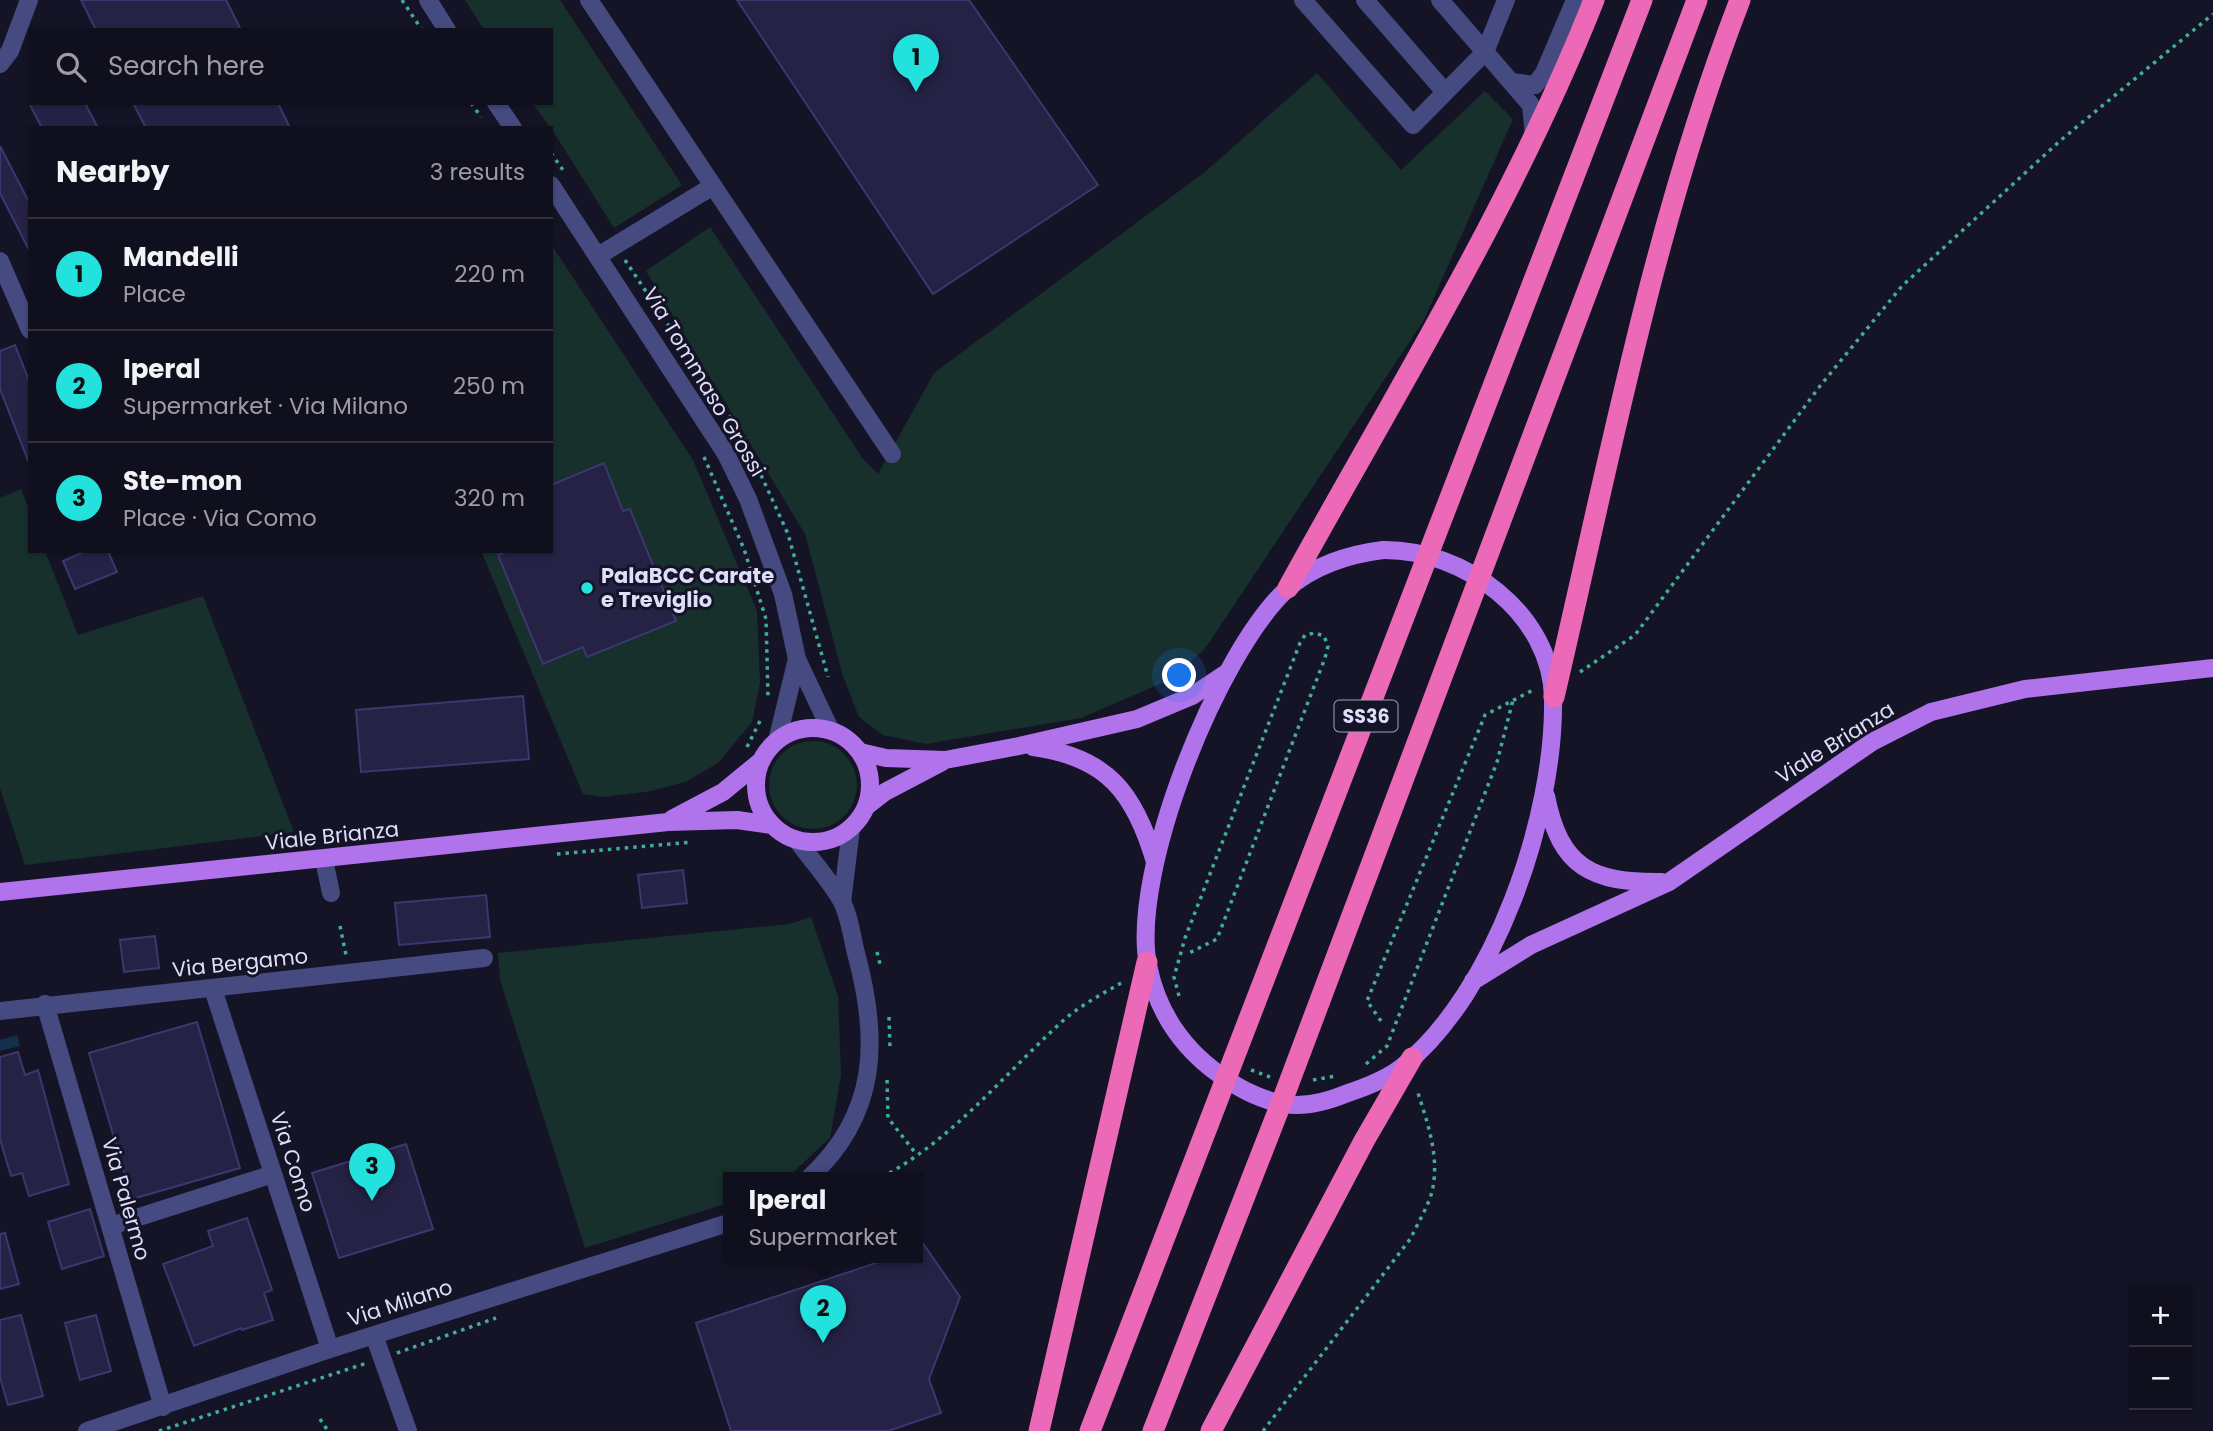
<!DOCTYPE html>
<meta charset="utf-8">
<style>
body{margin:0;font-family:Poppins,sans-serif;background:#1e1d2a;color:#f1f3f6}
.controls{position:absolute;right:21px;bottom:21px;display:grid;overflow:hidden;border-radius:0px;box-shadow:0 2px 5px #0004}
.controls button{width:63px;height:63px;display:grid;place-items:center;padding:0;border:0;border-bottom:2px solid #302f3b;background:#100f1d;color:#f1f3f6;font:35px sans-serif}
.you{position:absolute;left:1180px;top:676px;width:24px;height:24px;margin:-18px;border:5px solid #fff;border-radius:50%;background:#1a73e8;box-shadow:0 0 0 10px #1a73e833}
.badge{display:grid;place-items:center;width:46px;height:46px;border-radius:50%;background:#23e2de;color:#111;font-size:23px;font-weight:700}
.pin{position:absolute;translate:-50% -58px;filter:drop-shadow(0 2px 4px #0008)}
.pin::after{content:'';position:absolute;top:37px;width:24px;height:21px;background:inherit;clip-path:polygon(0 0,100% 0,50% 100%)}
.popup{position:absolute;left:723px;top:1172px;width:200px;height:91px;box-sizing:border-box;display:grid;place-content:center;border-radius:0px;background:#100f1d;filter:drop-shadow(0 2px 5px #0005);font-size:23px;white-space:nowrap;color:#9c9ca4}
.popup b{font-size:26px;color:#f1f3f6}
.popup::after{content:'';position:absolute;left:50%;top:100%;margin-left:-14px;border:14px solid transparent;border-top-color:#100f1d}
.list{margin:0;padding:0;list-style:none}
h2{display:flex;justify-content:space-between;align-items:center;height:91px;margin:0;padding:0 28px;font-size:30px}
h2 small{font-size:23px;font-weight:400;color:#9c9ca4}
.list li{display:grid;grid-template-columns:46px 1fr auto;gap:21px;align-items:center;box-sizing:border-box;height:112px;padding:0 28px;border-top:2px solid #302f3b}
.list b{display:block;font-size:26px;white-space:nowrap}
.list p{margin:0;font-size:23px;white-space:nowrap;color:#9c9ca4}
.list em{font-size:23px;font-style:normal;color:#9c9ca4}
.icon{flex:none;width:38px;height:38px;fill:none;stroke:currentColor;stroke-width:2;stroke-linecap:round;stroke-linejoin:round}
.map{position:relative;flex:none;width:2213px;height:1431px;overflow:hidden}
.search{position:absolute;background:#100f1d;box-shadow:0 2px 5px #0004;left:28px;top:28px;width:525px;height:77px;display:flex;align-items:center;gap:18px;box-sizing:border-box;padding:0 24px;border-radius:0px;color:#9c9ca4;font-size:26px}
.panel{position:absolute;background:#100f1d;box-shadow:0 2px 5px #0004;left:28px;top:126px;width:525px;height:427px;border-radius:0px}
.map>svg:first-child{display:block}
</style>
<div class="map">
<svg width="2213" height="1431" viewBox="0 0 2213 1431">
<rect width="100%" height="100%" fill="#151427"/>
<path fill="#17302c" d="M465,0H560L682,185L614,228L551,128L532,103H551V30H484Z
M1317,73L1401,170L1485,91L1513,119L1424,320L1204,650L1169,680L1081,718L926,744L883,735L859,717L842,673L805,534L646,271L710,227L863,459L878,474L934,373L1205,172Z
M551,244L693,460L757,611L760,683L752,722L718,763L685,782L651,791L604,797L583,794L481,551H551Z
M21,489L30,512V551H45L78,635L203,596L294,832L25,865L0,788V498Z
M769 785a44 44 0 1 1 88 0a44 44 0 1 1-88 0Z
M811,917L838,996L841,1075L830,1138L788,1177H728V1203L585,1248L500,980L498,953L790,924Z"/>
<path fill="#162f49" d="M17,1035L20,1046L0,1051V1040Z"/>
<path fill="#252246" stroke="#3b376f" stroke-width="2" d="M81,0H226L241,30H96Z
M737,0H969L1098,185L933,294Z
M29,103H85L98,128H42Z
M133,103H278L290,128H146Z
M0,146L30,204V252L0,193Z
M15,345L30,383L29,463L0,389V351Z
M604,463L623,511L630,509L676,621L587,657L583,647L543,664L498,555L507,551H551V485Z
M86,551H108L117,572L75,589L63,561Z
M523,696L529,759L361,772L356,710Z
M683,870L687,903L642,908L638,875Z
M486,895L490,937L399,945L395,903Z
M155,936L159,968L124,972L120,940Z
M197,1022L240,1168L132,1199L89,1053Z
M18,1052L25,1075L38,1070L69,1184L29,1196L22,1173L11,1176L0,1139V1057Z
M406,1144L433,1229L339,1258L312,1173Z
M90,1209L104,1256L62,1269L48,1222Z
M247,1218L272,1290L264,1293L273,1320L242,1330L241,1328L194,1346L163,1264L213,1246L208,1231Z
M5,1233L19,1284L0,1289V1234Z
M918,1236L960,1297L929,1379L941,1413L888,1431H731L696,1323L894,1257H918Z
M21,1315L43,1396L8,1405L0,1377V1320Z
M96,1315L111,1371L80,1380L65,1323Z"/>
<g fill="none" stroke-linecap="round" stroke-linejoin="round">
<path stroke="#41ac99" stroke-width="3.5" stroke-dasharray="3.5 5" stroke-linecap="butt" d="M402,0L422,30
M471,103L481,117
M551,153L563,170
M625,260L745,440L788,534L828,677
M704,457L744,549L766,619L768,696
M1580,672L1635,635L1820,386L1902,286L2061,140L2213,14
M747,747L762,717
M557,854L692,842
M340,926L346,955
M877,952L881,968
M1179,996L1174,977L1185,938L1300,643L1305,635L1315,633L1324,636L1328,646L1325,658L1217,939L1189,953
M889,1017L890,1048
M1381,1021L1367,1001L1485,715L1533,690
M1366,1064L1387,1046L1497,762L1513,700
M1251,1070L1270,1077
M887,1080L888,1118L917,1155
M1313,1080L1336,1076
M882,1177C953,1140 1007,1071 1066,1018C1083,1004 1102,994 1121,983
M397,1353L496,1318
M320,1419L328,1431
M159,1431L367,1363
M1263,1431L1411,1238C1418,1222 1430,1204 1433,1187C1439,1154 1427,1121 1417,1090"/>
<path stroke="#454a80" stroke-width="18" d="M428,0L447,30
M589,0L892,454
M1303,0L1413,125L1485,52L1506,0
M1365,0L1445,92
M1440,0L1531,105L1534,136
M0,64L10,51L29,0
M1513,82L1535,85L1544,73L1575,0
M496,103L513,128
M551,185L726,454L748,499L783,594L797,659L831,731
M598,256L713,186
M0,261L30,330
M777,741L797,659
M797,840C811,860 829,879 841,900C850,916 852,939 857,957C879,1040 878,1114 810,1177
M324,860L331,893
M842,902L851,829
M213,989L330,1349
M45,1004L163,1407
M0,1011L484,958
M111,1226L273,1174
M374,1335L408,1431
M87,1431L330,1349L728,1223"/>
<path stroke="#b073ec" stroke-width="18" d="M1383,550C1463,549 1552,613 1553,699C1555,816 1495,993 1402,1067C1387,1079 1366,1087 1348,1093C1331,1100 1315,1105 1297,1105C1270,1105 1241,1090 1220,1075C1182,1048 1157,1011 1148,965C1130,871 1218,654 1286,590C1311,566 1350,554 1383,550Z
M756 785a57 57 0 1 1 114 0a57 57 0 1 1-114 0Z
M1033,747C1107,757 1135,793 1155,862
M860,752L886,758L945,760L1019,746L1137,719L1192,696L1228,672
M1546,796C1560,868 1592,883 1662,882
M867,806L885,792L942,762
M672,819L723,792L762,760
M0,892L668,822L737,820L772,825
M1473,981L1531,945L1669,882L1872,742L1931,712L2025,689L2213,668"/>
<path stroke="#eb69b7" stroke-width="21" d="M1288,588C1394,395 1513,205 1594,0
M1554,697C1609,463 1653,225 1740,0
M1039,1431L1147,962
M1090,1431L1642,0
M1153,1431L1284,1096L1697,0
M1211,1431L1364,1141L1412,1058"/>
</g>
<circle fill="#23e2de" stroke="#151427" stroke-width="2.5" cx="587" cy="588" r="7"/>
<g text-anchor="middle" stroke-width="6" stroke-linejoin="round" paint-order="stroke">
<rect fill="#151427" stroke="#a2a1bb" stroke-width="2" x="1334.5" y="700.5" width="63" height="31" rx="5"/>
<g font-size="19" font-weight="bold" fill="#dedefb">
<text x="1366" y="723">SS36</text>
</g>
<g font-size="21" fill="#dedefb" stroke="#151427">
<text transform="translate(704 382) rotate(59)" y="7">Via Tommaso Grossi</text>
<text transform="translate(1835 743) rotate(-32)" y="7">Viale Brianza</text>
<text transform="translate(332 836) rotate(-6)" y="7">Viale Brianza</text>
<text transform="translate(240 963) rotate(-6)" y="7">Via Bergamo</text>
<text transform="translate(293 1162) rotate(72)" y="7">Via Como</text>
<text transform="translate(126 1199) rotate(74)" y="7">Via Palermo</text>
<text transform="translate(400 1303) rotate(-18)" y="7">Via Milano</text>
</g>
<g font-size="21" font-weight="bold" fill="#dedefb" stroke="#151427" text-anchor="start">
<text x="601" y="583">PalaBCC Carate<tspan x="601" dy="24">e Treviglio</tspan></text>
</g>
</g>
</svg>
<div class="controls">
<button>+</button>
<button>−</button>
</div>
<div class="you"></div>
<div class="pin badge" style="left:916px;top:92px">1</div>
<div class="pin badge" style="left:823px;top:1343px">2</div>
<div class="popup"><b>Iperal</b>Supermarket</div>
<div class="pin badge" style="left:372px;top:1201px">3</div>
<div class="search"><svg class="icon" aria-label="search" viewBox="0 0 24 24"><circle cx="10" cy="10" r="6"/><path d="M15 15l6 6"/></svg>Search here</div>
<section class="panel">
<h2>Nearby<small>3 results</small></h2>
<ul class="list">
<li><span class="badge">1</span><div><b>Mandelli</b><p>Place</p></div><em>220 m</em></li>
<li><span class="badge">2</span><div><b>Iperal</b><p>Supermarket · Via Milano</p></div><em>250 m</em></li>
<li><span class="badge">3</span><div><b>Ste-mon</b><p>Place · Via Como</p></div><em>320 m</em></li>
</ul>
</section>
</div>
